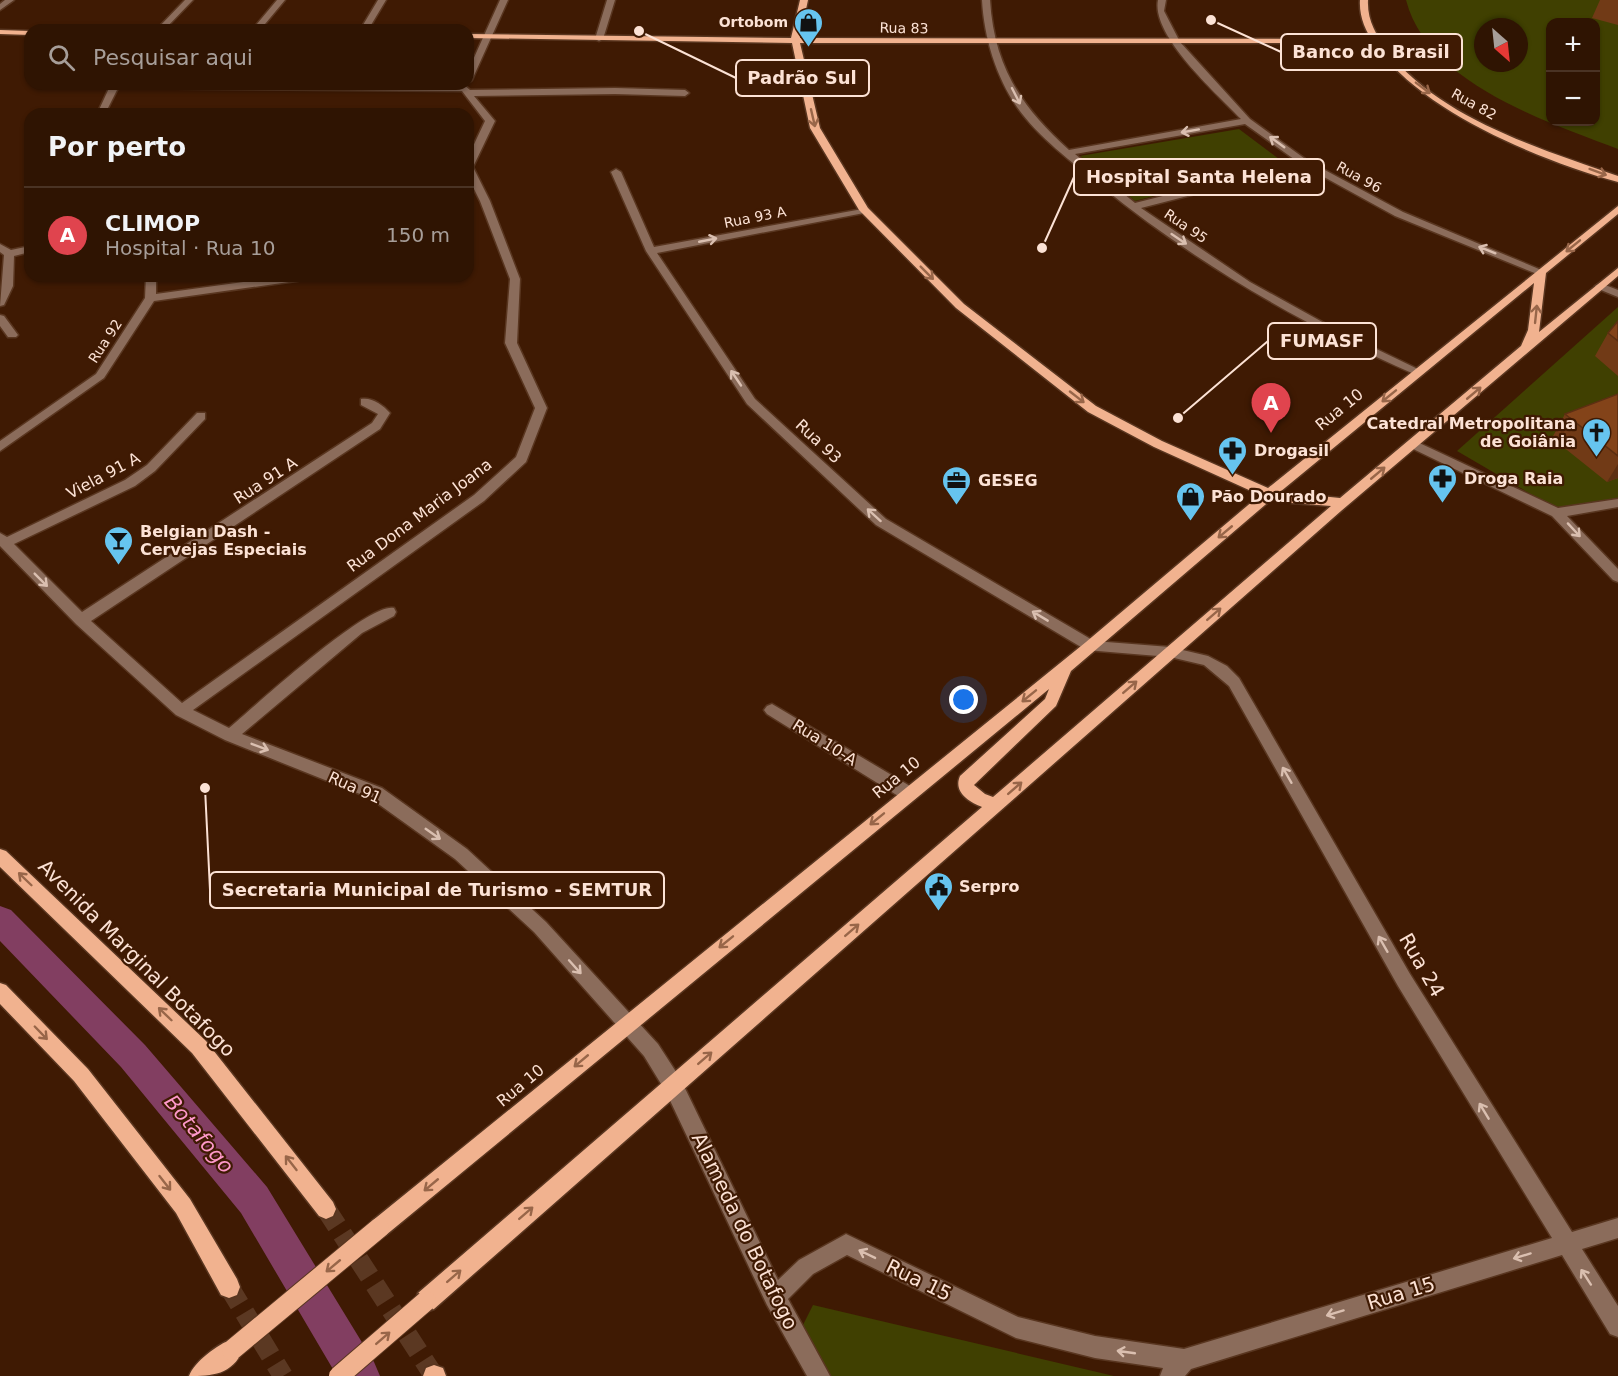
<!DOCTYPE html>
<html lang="pt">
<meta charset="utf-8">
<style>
body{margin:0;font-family:"DejaVu Sans",sans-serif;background:#3b2111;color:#f1f3f6}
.controls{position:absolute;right:18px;top:18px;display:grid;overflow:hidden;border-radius:12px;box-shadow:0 2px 4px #0004}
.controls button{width:54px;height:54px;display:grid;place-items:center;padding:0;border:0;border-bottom:2px solid #4a3324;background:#2f1402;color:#f1f3f6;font:30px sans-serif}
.compass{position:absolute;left:1474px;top:18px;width:54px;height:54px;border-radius:50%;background:#2f1402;box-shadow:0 2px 4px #0004;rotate:153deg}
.you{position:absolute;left:964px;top:700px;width:21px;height:21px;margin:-15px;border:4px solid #fff;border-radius:50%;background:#1a73e8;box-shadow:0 0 0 9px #1a73e833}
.badge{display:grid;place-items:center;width:39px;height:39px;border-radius:50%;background:#66c4ef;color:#fff;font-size:20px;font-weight:700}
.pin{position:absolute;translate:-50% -50px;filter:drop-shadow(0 2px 3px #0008)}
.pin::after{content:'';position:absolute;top:32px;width:21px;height:18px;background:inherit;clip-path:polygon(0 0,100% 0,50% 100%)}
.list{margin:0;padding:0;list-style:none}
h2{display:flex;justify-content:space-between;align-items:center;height:78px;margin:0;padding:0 24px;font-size:26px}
h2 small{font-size:20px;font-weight:400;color:#a79e99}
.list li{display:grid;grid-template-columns:39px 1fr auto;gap:18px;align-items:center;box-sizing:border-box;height:96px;padding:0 24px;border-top:2px solid #4a3324}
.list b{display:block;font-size:22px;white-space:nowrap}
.list p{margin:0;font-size:20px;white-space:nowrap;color:#a79e99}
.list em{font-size:20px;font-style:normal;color:#a79e99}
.icon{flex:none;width:33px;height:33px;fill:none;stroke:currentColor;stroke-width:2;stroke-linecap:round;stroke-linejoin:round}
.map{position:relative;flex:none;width:1618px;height:1376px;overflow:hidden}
.search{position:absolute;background:#2f1402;box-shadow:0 2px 4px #0004;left:24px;top:24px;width:450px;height:66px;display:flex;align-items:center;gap:15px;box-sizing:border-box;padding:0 21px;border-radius:18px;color:#a79e99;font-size:22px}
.panel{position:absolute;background:#2f1402;box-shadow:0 2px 4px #0004;left:24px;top:108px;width:450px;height:174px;border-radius:18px}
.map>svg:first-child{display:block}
</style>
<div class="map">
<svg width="1618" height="1376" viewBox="0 0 1618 1376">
<rect width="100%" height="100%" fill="#3f1a03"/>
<path fill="#404001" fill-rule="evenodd" d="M1406,0H1618V149C1547,122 1427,83 1406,0ZM1550,22H1596V122H1550ZM1483,27H1519V63H1483Z
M1239,129L1283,162L1135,201L1080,156Z
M1618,307V506L1581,514L1551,506L1457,451Z
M813,1305L1114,1376H824L799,1333Z"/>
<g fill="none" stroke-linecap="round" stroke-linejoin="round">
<path fill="#823e61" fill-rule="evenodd" d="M0,906L11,910L145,1045L267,1187L374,1362L380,1376H337L241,1213L121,1067L0,941Z"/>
<path stroke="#5b3822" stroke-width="20" stroke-dasharray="20 10" stroke-linecap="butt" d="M326,1209L434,1376
M229,1287L283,1376"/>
<defs>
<path id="minor" d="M5,0H14L0,10V4Z
M185,0H193L164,30H156Z
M277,0H285L260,30H252Z
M378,0H386L368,30H360Z
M500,0H508L472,80L468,83V71Z
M607,0H615L603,39L599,41L595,39Z
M982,0H990C994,66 1021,107 1069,150L1241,119C1217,94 1151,36 1158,0H1166L1164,11L1180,42L1250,119L1308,161L1403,212L1546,272L1545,274H1537L1395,216L1304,166L1141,208L1250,282L1335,329L1424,372L1418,375L1414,374C1301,324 1194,262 1100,185C1071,161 1039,138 1017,107C996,77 984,37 982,0ZM1245,124L1298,162L1135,203L1075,154Z
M111,84L464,85L470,90L615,88L685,90L689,93L685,96L615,94L474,96L495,121L473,167L490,201L520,279L517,343L547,408L526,462L484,501L193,710L229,728C253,708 369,601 394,608L396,612L394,616L362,633L242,734L382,788L467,849L546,922L658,1044L680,1078L778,1280L799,1260L846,1234L1018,1317L1095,1336L1184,1349L1552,1238L1398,986L1229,686L1204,665L1170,657L1086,650L876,525L747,404L646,251L611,172L616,169L621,172L654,247L868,208L869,210L864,213L657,253L755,399L886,519L1094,641L1170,647L1208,656L1227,666L1239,678L1410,974L1572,1232L1618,1218V1238L1582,1249L1618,1306V1337L1610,1334L1562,1255L1191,1369L1185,1376H1160L1163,1368L1095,1358L1016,1338L847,1255L813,1274L788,1299L830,1376H807L767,1305L666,1092L644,1056L534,932L455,859L370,798L225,740L176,715L76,624L0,546V533L7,537L125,480L147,465L197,413H205V419L155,471L135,486L14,544L82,612L372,423L378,414L361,405V399C372,397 383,405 390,413L380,429L91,621L182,703L474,495L516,457L535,408L505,343L510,279L480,201L468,177V157L485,121L462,91L118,88L105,114H97Z
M0,244L11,250L30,246V252L14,256L13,286L4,305L0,306L4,255L0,252Z
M146,276H156V294L287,276H315L310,279L154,301L104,378L0,451V441L96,374L145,298Z
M1600,283L1618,290V297L1596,288L1595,286Z
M0,315L4,316L18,335L16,337H8L0,326Z
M1413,440L1558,508L1618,499V507L1567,516L1618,569V582L1613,580L1552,516L1409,447L1407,444L1409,441Z
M772,704L915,789L917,794L915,799L909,801L903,799L767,714L764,710L767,706Z"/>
<path id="major" d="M800,0H808L800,38L1340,39L1375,44C1365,31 1359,16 1360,0H1368C1367,20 1376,35 1387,50C1438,118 1541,149 1618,176V182C1542,161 1427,114 1379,50L1340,43H800L820,128L868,208L964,304L1096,406L1162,441L1268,488L1618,206V214L1546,273L1539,332L1618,268V276L1341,511L434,1309L426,1312L418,1309L415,1301L418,1293L982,807C969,802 953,792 960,776L1045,699L1049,689L386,1235L379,1238L372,1235L369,1228L372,1221L1086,642L1260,495L1154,447L1088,412L956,308L859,210L810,128L792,43L468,38V34L791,38ZM1534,283L1528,330L1521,346L1340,498L1280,492ZM1272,499L1292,503L1331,506L993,797L985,794L974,785L1056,706L1071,671Z
M0,30L30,31V35L0,34Z
M0,849L6,851L206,1041L333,1202L336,1209L333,1216L326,1219L319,1216L192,1053L0,867Z
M0,983L6,985L88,1069L190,1199L237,1279L240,1287L237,1295L229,1298L221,1295L176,1213L74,1081L0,1004Z
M232,1339L240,1342L243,1350C232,1375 212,1376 189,1376C195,1361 217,1345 232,1339Z
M434,1365L443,1368L446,1376H423L426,1368Z"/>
</defs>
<use href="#minor" stroke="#593620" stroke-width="3"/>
<use href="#major" stroke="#593620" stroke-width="3"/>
<use href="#minor" fill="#8b6c5b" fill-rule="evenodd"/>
<use href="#major" fill="#f1b28f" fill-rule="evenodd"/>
<defs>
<path id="major-bridge" d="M232,1350L379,1228
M339,1376L426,1301"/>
</defs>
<use href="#major-bridge" stroke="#593620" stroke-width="22" stroke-linecap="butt"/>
<use href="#major-bridge" stroke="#f1b28f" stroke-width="20"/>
</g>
<path fill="#713a16" d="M1600,0H1618V25L1592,18Z
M1618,321V376L1595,356L1608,333Z
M1618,394V478L1607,482L1552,438L1565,414Z"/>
<path fill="#5c2f12" d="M1618,464V478L1607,482Z"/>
<path fill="#834319" stroke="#5c2f12" stroke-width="1.5" d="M1618,321V341L1608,333Z
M1618,394V456L1565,414Z"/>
<defs><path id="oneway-shaft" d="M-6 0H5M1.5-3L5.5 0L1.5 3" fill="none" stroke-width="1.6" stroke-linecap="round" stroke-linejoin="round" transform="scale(1.5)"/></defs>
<g stroke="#986649">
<use href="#oneway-shaft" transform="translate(1423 88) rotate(37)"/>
<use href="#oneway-shaft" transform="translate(813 118) rotate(77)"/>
<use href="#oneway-shaft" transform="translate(1598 172) rotate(20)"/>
<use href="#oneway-shaft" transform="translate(1573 246) rotate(141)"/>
<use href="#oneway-shaft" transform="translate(927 273) rotate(45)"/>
<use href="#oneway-shaft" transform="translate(1536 314) rotate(-84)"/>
<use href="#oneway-shaft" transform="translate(1474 393) rotate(-40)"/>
<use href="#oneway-shaft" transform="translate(1389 396) rotate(141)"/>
<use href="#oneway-shaft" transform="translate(1077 397) rotate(38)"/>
<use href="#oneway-shaft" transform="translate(1378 473) rotate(-40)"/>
<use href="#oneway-shaft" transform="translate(1225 532) rotate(140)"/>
<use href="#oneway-shaft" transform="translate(1214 614) rotate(-41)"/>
<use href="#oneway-shaft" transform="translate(1130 687) rotate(-41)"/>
<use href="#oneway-shaft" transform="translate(1029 696) rotate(141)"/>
<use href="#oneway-shaft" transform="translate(1015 788) rotate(-41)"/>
<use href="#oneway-shaft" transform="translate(877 819) rotate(141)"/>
<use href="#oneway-shaft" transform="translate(25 879) rotate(-136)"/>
<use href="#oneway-shaft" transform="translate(852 930) rotate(-41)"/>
<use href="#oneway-shaft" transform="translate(726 942) rotate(141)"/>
<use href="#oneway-shaft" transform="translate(165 1014) rotate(-136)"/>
<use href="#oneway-shaft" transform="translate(41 1033) rotate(46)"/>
<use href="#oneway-shaft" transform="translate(705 1058) rotate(-41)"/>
<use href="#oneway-shaft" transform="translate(581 1061) rotate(140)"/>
<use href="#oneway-shaft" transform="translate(291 1163) rotate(-128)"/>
<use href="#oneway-shaft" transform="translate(165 1183) rotate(52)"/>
<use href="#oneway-shaft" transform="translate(431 1185) rotate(140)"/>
<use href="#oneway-shaft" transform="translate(526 1213) rotate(-41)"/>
<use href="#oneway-shaft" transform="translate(333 1266) rotate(140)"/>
<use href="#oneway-shaft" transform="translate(454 1276) rotate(-41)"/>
<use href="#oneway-shaft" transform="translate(383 1338) rotate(-41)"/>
</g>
<g stroke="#dabfb0">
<use href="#oneway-shaft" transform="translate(1016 96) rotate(63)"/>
<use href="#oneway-shaft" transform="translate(1190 131) rotate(170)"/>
<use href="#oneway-shaft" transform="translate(1277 142) rotate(-144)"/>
<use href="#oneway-shaft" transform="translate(1179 239) rotate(34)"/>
<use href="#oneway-shaft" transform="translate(708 240) rotate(-11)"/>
<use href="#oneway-shaft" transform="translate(1487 250) rotate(-158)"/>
<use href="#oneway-shaft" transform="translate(736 378) rotate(-124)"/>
<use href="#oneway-shaft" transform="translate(874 515) rotate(-138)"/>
<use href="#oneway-shaft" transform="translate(1574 530) rotate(47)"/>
<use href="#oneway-shaft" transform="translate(41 580) rotate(45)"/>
<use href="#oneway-shaft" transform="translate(1040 616) rotate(-149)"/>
<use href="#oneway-shaft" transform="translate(260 747) rotate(21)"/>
<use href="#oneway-shaft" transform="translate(1287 775) rotate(-120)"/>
<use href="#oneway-shaft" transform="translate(433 834) rotate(35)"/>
<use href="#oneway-shaft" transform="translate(1383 944) rotate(-120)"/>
<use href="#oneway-shaft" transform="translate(575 967) rotate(48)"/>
<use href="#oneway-shaft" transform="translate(1484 1111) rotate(-121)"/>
<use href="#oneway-shaft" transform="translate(867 1254) rotate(-154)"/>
<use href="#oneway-shaft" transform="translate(1522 1256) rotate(163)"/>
<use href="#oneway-shaft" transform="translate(1586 1277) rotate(-123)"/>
<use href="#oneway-shaft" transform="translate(1335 1313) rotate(163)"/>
<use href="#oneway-shaft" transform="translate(1126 1352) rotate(-172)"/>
</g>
<defs>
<symbol id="shop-pin" viewBox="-11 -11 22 30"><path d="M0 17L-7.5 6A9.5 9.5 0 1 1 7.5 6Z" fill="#66c4ef" stroke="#3f1a03"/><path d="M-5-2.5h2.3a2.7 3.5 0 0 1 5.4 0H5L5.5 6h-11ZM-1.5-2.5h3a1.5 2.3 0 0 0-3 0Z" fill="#111"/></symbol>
<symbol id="church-pin" viewBox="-11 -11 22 30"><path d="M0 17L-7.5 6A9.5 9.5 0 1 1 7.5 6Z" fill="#66c4ef" stroke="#3f1a03"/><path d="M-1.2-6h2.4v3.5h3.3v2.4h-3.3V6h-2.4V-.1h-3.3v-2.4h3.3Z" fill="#111"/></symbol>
<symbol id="pharmacy-pin" viewBox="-11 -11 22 30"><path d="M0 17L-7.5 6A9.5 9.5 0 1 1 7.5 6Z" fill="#66c4ef" stroke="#3f1a03"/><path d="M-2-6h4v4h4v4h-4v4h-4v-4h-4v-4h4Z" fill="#111"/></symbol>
<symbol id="office-pin" viewBox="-11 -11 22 30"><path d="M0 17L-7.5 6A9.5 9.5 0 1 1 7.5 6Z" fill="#66c4ef" stroke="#3f1a03"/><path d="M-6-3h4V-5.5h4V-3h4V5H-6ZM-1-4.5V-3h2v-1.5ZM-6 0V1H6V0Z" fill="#111"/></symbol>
<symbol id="bar-pin" viewBox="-11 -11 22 30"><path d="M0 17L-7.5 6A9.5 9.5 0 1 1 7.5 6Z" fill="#66c4ef" stroke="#3f1a03"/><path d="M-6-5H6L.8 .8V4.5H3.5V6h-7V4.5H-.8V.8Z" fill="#111"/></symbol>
<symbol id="civic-pin" viewBox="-11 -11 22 30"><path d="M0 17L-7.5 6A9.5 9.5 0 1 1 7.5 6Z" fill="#66c4ef" stroke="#3f1a03"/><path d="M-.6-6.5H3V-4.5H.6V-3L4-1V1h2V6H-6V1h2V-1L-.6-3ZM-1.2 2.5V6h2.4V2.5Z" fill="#111"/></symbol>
</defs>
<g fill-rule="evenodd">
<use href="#shop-pin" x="792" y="6" width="33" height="45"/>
<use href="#church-pin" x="1580" y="416" width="33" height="45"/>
<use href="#pharmacy-pin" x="1216" y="434" width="33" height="45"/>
<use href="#pharmacy-pin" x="1426" y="462" width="33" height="45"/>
<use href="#office-pin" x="940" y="464" width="33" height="45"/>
<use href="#shop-pin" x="1174" y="480" width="33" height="45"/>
<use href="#bar-pin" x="102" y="524" width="33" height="45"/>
<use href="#civic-pin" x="922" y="870" width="33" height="45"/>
</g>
<g text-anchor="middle" stroke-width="4.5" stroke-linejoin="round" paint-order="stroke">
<g font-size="14" font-weight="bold" fill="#fce2d5" stroke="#3f1a03" text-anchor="end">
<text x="788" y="27">Ortobom</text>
</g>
<g font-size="14" fill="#fce2d5" stroke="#3f1a03">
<text transform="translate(904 28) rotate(1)" y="5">Rua 83</text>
<text transform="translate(1474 104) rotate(29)" y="5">Rua 82</text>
<text transform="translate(1359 177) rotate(29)" y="5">Rua 96</text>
<text transform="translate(755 217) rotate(-11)" y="5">Rua 93 A</text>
<text transform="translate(1186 226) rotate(34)" y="5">Rua 95</text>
<text transform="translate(105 341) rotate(-57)" y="5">Rua 92</text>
</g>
<g font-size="16" fill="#fce2d5" stroke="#3f1a03">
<text transform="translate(1339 409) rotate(-39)" y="6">Rua 10</text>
<text transform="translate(819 441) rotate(43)" y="6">Rua 93</text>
<text transform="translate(103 475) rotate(-28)" y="6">Viela 91 A</text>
<text transform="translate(265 480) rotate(-33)" y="6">Rua 91 A</text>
<text transform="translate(419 515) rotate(-37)" y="6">Rua Dona Maria Joana</text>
<text transform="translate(825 742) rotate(32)" y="6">Rua 10-A</text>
<text transform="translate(896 777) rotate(-39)" y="6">Rua 10</text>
<text transform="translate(355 787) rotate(24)" y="6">Rua 91</text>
<text transform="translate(520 1085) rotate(-40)" y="6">Rua 10</text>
</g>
<g font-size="16" font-weight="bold" fill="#fce2d5" stroke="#3f1a03" text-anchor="start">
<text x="1576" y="429" text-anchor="end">Catedral Metropolitana<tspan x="1576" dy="18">de Goiânia</tspan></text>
<text x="1254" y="456">Drogasil</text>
<text x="1464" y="484">Droga Raia</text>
<text x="978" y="486">GESEG</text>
<text x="1211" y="502">Pão Dourado</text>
<text x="140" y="537">Belgian Dash -<tspan x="140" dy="18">Cervejas Especiais</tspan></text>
<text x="959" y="892">Serpro</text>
</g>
<g font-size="20" fill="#fce2d5" stroke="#3f1a03">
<text transform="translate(137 958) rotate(45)" y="7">Avenida Marginal Botafogo</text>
<text transform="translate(1422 965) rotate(60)" y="7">Rua 24</text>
<text transform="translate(745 1231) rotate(64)" y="7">Alameda do Botafogo</text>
<text transform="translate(919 1280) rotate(26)" y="7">Rua 15</text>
<text transform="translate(1401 1293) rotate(-17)" y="7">Rua 15</text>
</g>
<g font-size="21" font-style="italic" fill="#fe99ca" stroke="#3f1a03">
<text transform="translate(199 1134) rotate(50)" y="7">Botafogo</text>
</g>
</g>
<path fill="none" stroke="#fce2d5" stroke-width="2" d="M1211 20L1281 52M639 31L736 78M1042 248L1074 177M1178 418L1268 341M205 788L210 890"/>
<g fill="#fce2d5" stroke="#3f1a03" stroke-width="2">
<circle cx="1211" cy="20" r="6"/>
<circle cx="639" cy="31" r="6"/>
<circle cx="1042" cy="248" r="6"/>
<circle cx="1178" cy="418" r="6"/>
<circle cx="205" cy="788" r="6"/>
</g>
<g fill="#3f1a03" stroke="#fce2d5" stroke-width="2">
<rect x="1281" y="34" width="181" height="36" rx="6"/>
<rect x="736" y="60" width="133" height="36" rx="6"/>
<rect x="1074" y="159" width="250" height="36" rx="6"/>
<rect x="1268" y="323" width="108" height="36" rx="6"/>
<rect x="210" y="872" width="454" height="36" rx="6"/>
</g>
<g font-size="18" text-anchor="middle" font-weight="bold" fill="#fce2d5">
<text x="1371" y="58">Banco do Brasil</text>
<text x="802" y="84">Padrão Sul</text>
<text x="1199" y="183">Hospital Santa Helena</text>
<text x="1322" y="347">FUMASF</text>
<text x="437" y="896">Secretaria Municipal de Turismo - SEMTUR</text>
</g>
</svg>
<div class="controls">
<button>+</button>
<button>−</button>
</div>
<svg class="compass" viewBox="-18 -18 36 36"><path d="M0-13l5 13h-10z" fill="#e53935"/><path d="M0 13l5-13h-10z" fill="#a79e99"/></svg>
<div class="you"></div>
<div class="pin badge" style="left:1271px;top:433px;background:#e0444e">A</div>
<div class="search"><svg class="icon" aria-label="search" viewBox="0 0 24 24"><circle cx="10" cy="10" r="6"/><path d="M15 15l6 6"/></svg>Pesquisar aqui</div>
<section class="panel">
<h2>Por perto<small></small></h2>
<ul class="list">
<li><span class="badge" style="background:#e0444e">A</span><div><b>CLIMOP</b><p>Hospital · Rua 10</p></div><em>150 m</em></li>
</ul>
</section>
</div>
